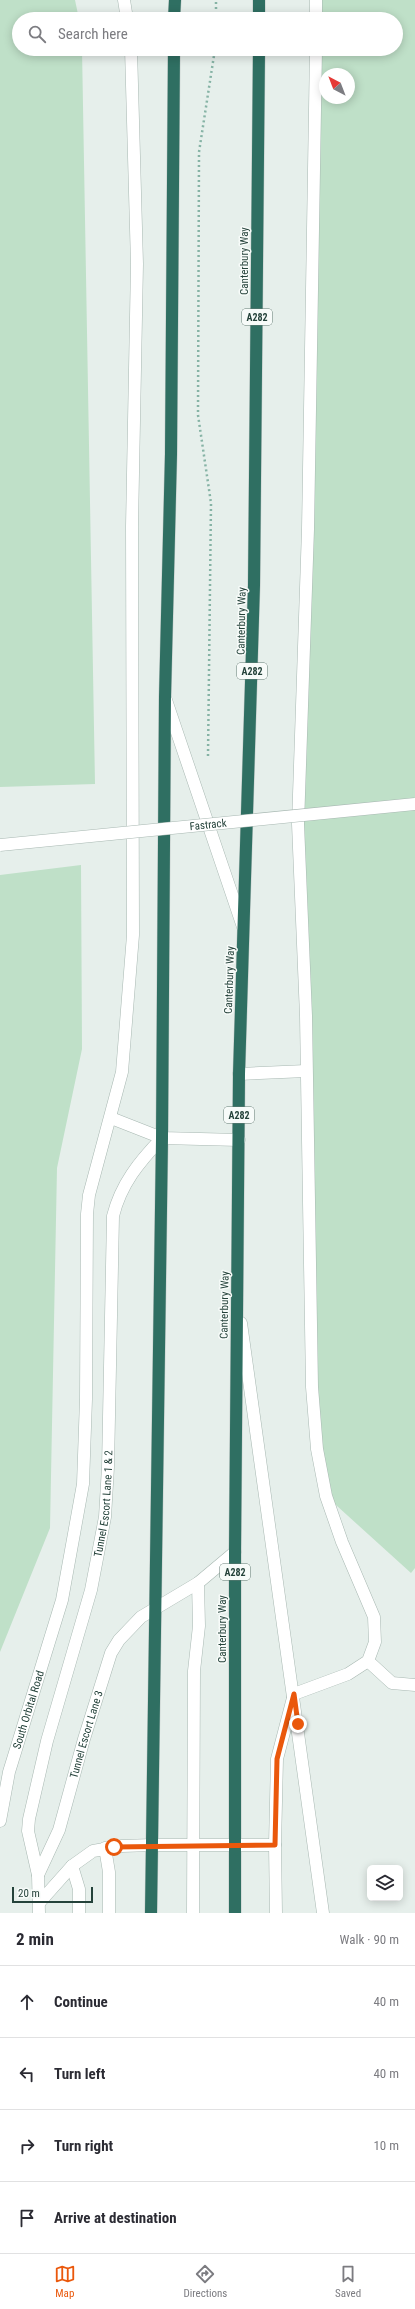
<!DOCTYPE html>
<meta charset="utf-8">
<style>
body{margin:0;font-family:"Roboto Condensed",sans-serif;background:#f2f2f3;color:#2b2b33}
.controls{position:absolute;right:12px;bottom:12px;display:grid;overflow:hidden;border-radius:6px;box-shadow:0 2px 10px #0003}
.controls button{width:36px;height:36px;display:grid;place-items:center;padding:0;border:0;border-bottom:1px solid #e1e1e2;background:#fff;color:#2b2b33;font:20px sans-serif}
.compass{position:absolute;left:319px;top:68px;width:36px;height:36px;border-radius:50%;background:#fff;box-shadow:0 2px 10px #0003;rotate:318deg}
.scale{position:absolute;left:12px;bottom:10px;width:81px;box-sizing:border-box;padding-left:4px;border:2px solid #24423a;border-top:0;font-size:11px;line-height:14px;white-space:nowrap;color:#24423a;-webkit-text-stroke:3px #f7fbf9;paint-order:stroke}
.stop{position:absolute;width:12px;height:12px;margin:-9px;border:3px solid #ea580c;border-radius:50%;background:#fff}
.stop.end{background:#ea580c;border-color:#fff;box-shadow:0 1px 4px #0008}
.list{margin:0;padding:0;list-style:none}
h2{display:flex;justify-content:space-between;align-items:center;height:52px;margin:0;padding:0 16px;font-size:17px}
h2 small{font-size:13px;font-weight:400;color:#7c7c81}
.list li{display:grid;grid-template-columns:26px 1fr auto;gap:12px;align-items:center;box-sizing:border-box;height:72px;padding:0 16px;border-top:1px solid #e1e1e2}
.list b{display:block;font-size:15px;white-space:nowrap}
.list em{font-size:13px;font-style:normal;color:#7c7c81}
.icon{flex:none;width:22px;height:22px;fill:none;stroke:currentColor;stroke-width:2;stroke-linecap:round;stroke-linejoin:round}
.map{position:relative;flex:none;width:415px;height:1913px;overflow:hidden}
.search{position:absolute;background:#fff;box-shadow:0 2px 10px #0003;left:12px;right:12px;top:12px;height:44px;display:flex;align-items:center;gap:10px;box-sizing:border-box;padding:0 14px;border-radius:22px;color:#7c7c81;font-size:15px}
.sheet{height:340px;background:#fff}
nav{display:flex;justify-content:space-around;align-items:center;box-sizing:border-box;height:56px;border-top:1px solid #e1e1e2;background:#fff;font-size:11px;color:#7c7c81}
nav a{display:grid;justify-items:center;gap:2px}
nav .on{color:#ea580c}
.map>svg:first-child{display:block}
</style>
<div class="map">
<svg width="415" height="1913" viewBox="0 0 415 1913">
<rect width="100%" height="100%" fill="#e6efeb"/>
<path fill="#bfe0c8" fill-rule="evenodd" d="M0,0H75L79,19H19V49H82L95,784L0,787Z
M317,0H415V1568L411,1573L326,1496L317,1449L300,855L316,49H396V19H317ZM325,74H349V98H325Z
M81,865L82,1049L57,1168L50,1528L0,1652V875Z"/>
<g fill="none" stroke-linecap="round" stroke-linejoin="round">
<defs>
<g id="minor">
<path d="M124,0L127,19"/>
<path d="M316,19V0"/>
<path d="M166,700L243,927"/>
<path d="M239,1074L306,1071"/>
<path d="M111,1118L162,1138L239,1140"/>
<path d="M241,1323L323,1913"/>
<path d="M368,1661L392,1683L415,1685"/>
<path id="s1" d="M0,1821L9,1772L62,1600L83,1484L86,1399L87,1214L89,1195L122,1072L133,935L132,526L137,264L131,49"/>
<path d="M105,1848L109,1872V1913"/>
<path d="M72,1866L79,1889V1913"/>
<path id="s2" d="M38,1875L59,1830L84,1739L111,1653L119,1640L141,1617L198,1583L235,1552"/>
<path d="M39,1903L72,1866L93,1851L122,1846L152,1845H275"/>
<path id="s3" d="M39,1913L38,1875L28,1831L29,1819L47,1741L91,1590L105,1517L108,1467L113,1216C121,1184 139,1162 162,1138"/>
<path d="M193,1913L194,1671L199,1626L198,1583"/>
<path d="M276,1913L275,1845L277,1759L294,1694L348,1674L368,1661L375,1642L374,1617L342,1542L326,1496L317,1449L312,1387L306,1016L298,824L308,529L316,49"/>
</g>
<path id="highway" d="M174,19L175,0
M259,19V0
M151,1913L162,1138L165,697L171,454L174,49
M235,1913V1552L239,1074L254,585L259,49"/>
</defs>
<use href="#minor" stroke="#a8b8b2" stroke-width="13"/>
<use href="#highway" stroke="#c2cac8" stroke-width="13"/>
<path stroke="#86b3a5" stroke-width="2.5" stroke-dasharray="2 3" stroke-linecap="butt" d="M216,19V0
M208,756L211,503L198,415L199,152L215,49"/>
<use href="#minor" stroke="#fff" stroke-width="12"/>
<use href="#highway" stroke="#2f6f62" stroke-width="12"/>
<defs>
<g id="minor-bridge">
<path id="s4" d="M0,845L415,804"/>
</g>
</defs>
<use href="#minor-bridge" stroke="#a8b8b2" stroke-width="13" stroke-linecap="butt"/>
<use href="#minor-bridge" stroke="#fff" stroke-width="12"/>
</g>
<g fill="none" stroke-linecap="round" stroke-linejoin="round">
<path stroke="#ea580c" stroke-width="5" d="M114,1847L275,1845L277,1759L294,1694L298,1724"/>
</g>
<g text-anchor="middle" stroke-width="3" stroke-linejoin="round" paint-order="stroke">
<g fill="#f7fbf9" stroke="#637a73" stroke-width="1">
<rect x="242" y="309" width="30" height="16" rx="3"/>
<rect x="237" y="663" width="30" height="16" rx="3"/>
<rect x="224" y="1107" width="30" height="16" rx="3"/>
<rect x="220" y="1564" width="30" height="16" rx="3"/>
</g>
<g font-size="10" font-weight="bold" fill="#24423a">
<text x="257" y="321">A282</text>
<text x="252" y="675">A282</text>
<text x="239" y="1119">A282</text>
<text x="235" y="1576">A282</text>
</g>
<g font-size="11" fill="#24423a" stroke="#f7fbf9">
<text transform="translate(244 261) rotate(-90)" y="4">Canterbury Way</text>
<text transform="translate(241 621) rotate(-89)" y="4">Canterbury Way</text>
<text dy="4" stroke="none"><textPath href="#s4" startOffset="209">Fastrack</textPath></text>
<text transform="translate(229 980) rotate(-88)" y="4">Canterbury Way</text>
<text transform="translate(224 1305) rotate(-89)" y="4">Canterbury Way</text>
<text dy="4" stroke="none"><textPath href="#s3" startOffset="420">Tunnel Escort Lane 1 &amp; 2</textPath></text>
<text transform="translate(222 1629) rotate(-90)" y="4">Canterbury Way</text>
<text dy="4" stroke="none"><textPath href="#s1" startOffset="115">South Orbital Road</textPath></text>
<text dy="4" stroke="none"><textPath href="#s2" startOffset="149">Tunnel Escort Lane 3</textPath></text>
</g>
</g>
</svg>
<div class="controls">
<button><svg class="icon" aria-label="layers" viewBox="0 0 24 24"><path d="M12 4l9 5-9 5-9-5zM3 14l9 5 9-5"/></svg></button>
</div>
<svg class="compass" viewBox="-18 -18 36 36"><path d="M0-13l5 13h-10z" fill="#e53935"/><path d="M0 13l5-13h-10z" fill="#7c7c81"/></svg>
<div class="scale">20 m</div>
<div class="stop" style="left:114px;top:1847px"></div>
<div class="stop end" style="left:298px;top:1724px"></div>
<div class="search"><svg class="icon" aria-label="search" viewBox="0 0 24 24"><circle cx="10" cy="10" r="6"/><path d="M15 15l6 6"/></svg>Search here</div>
</div>
<section class="sheet">
<h2>2 min<small>Walk · 90 m</small></h2>
<ul class="list">
<li><svg class="icon" aria-label="ahead" viewBox="0 0 24 24"><path d="M12 20V5M6 11l6-6 6 6"/></svg><div><b>Continue</b></div><em>40 m</em></li>
<li><svg class="icon" aria-label="left" viewBox="0 0 24 24"><path d="M17 20v-9H6M10 6l-5 5 5 5"/></svg><div><b>Turn left</b></div><em>40 m</em></li>
<li><svg class="icon" aria-label="right" viewBox="0 0 24 24"><path d="M7 20v-9h11M14 6l5 5-5 5"/></svg><div><b>Turn right</b></div><em>10 m</em></li>
<li><svg class="icon" aria-label="arrive" viewBox="0 0 24 24"><path d="M6 21V4h12l-3 4 3 4H6"/></svg><div><b>Arrive at destination</b></div></li>
</ul>
</section>
<nav>
<a class="on"><svg class="icon" aria-label="map" viewBox="0 0 24 24"><path d="M3 6l6-2 6 2 6-2v14l-6 2-6-2-6 2zM9 4v14M15 6v14"/></svg>Map</a>
<a><svg class="icon" aria-label="directions" viewBox="0 0 24 24"><path d="M12 3l9 9-9 9-9-9zM9 14v-3h6M13 9l2 2-2 2"/></svg>Directions</a>
<a><svg class="icon" aria-label="saved" viewBox="0 0 24 24"><path d="M7 4h10v16l-5-4-5 4z"/></svg>Saved</a>
</nav>
